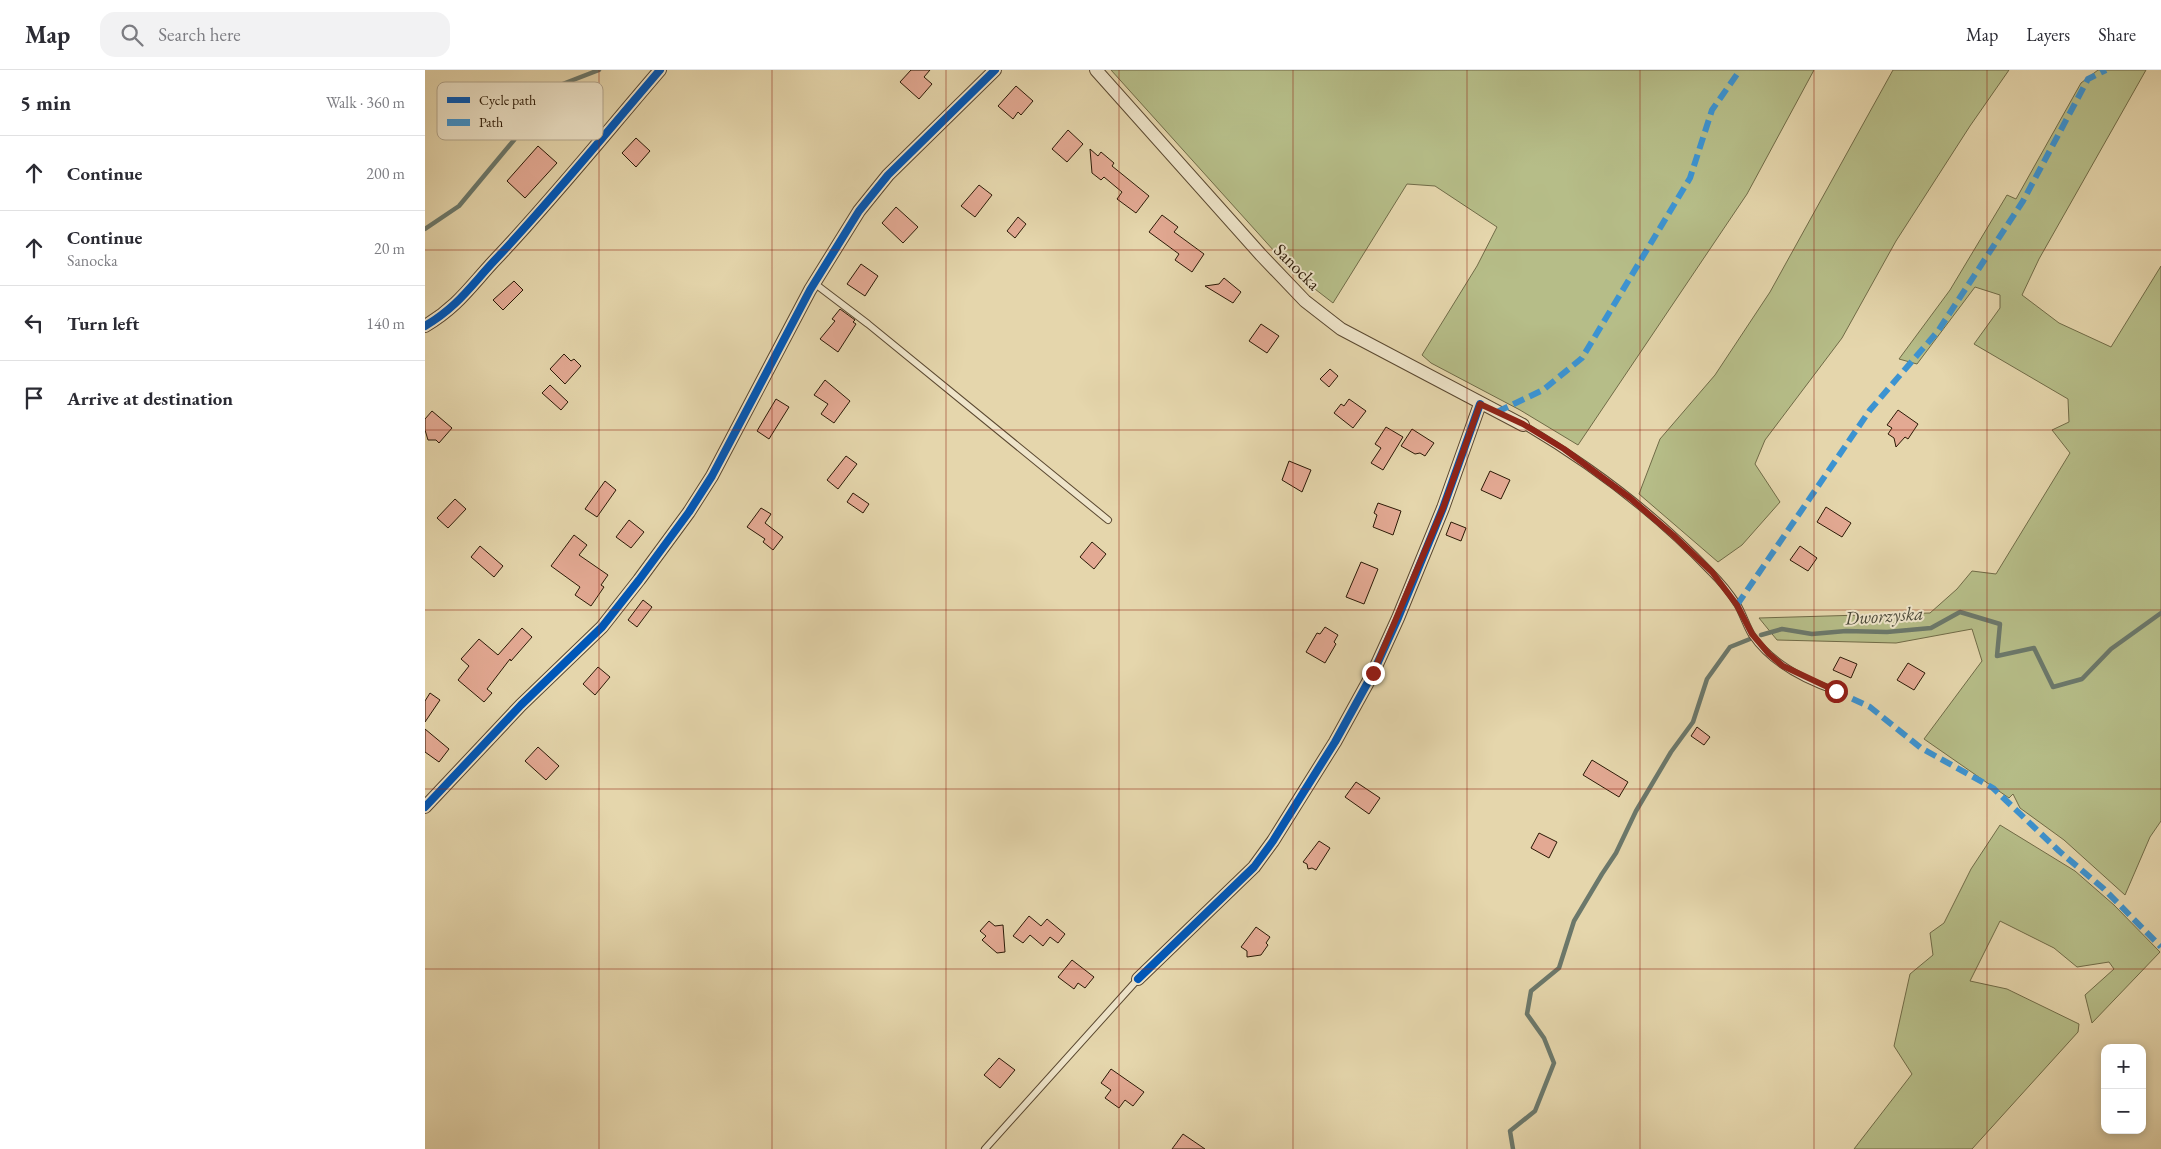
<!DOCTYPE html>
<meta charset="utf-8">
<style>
body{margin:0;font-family:"EB Garamond",serif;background:#f2f2f3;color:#2b2b33}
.controls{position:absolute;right:15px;bottom:15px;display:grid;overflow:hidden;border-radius:10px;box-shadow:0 2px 8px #0003}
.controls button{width:45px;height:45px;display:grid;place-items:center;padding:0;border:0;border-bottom:1px solid #e1e1e2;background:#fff;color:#2b2b33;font:25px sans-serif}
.stop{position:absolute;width:15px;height:15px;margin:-11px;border:4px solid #8f2418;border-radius:50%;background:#fff}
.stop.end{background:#8f2418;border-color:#fff;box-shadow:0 1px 5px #0008}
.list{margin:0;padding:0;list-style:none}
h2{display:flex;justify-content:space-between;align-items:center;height:65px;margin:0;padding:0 20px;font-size:21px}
h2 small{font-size:16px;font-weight:400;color:#7c7c81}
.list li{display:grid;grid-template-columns:32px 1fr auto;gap:15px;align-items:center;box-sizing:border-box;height:75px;padding:0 20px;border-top:1px solid #e1e1e2}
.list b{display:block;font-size:19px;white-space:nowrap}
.list p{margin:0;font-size:16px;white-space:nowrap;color:#7c7c81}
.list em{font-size:16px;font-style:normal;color:#7c7c81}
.icon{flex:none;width:28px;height:28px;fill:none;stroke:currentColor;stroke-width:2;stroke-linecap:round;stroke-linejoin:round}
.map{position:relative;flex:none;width:1736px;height:1079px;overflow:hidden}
header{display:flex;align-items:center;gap:30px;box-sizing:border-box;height:70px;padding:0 25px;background:#fff;border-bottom:1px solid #e1e1e2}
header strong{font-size:24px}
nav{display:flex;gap:28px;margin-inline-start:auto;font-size:18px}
.search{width:350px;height:45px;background:#f2f2f3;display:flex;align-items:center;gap:12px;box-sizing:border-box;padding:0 18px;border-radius:15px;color:#7c7c81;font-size:19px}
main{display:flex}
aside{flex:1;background:#fff}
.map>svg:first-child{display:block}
</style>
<header>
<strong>Map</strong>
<div class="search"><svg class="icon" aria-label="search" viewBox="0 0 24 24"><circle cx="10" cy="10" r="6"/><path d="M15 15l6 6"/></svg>Search here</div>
<nav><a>Map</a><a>Layers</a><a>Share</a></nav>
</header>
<main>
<aside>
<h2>5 min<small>Walk · 360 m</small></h2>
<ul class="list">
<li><svg class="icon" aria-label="ahead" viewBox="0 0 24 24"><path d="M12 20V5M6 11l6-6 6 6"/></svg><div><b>Continue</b></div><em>200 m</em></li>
<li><svg class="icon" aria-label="ahead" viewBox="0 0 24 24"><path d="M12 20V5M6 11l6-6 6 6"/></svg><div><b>Continue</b><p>Sanocka</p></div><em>20 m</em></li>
<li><svg class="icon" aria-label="left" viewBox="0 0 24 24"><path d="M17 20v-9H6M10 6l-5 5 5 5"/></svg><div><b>Turn left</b></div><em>140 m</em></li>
<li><svg class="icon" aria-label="arrive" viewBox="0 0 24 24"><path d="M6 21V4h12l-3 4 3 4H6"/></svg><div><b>Arrive at destination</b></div></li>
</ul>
</aside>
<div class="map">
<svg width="1736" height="1079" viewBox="0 0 1736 1079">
<rect width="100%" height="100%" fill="#e5d6ac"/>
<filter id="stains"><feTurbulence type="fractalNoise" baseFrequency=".004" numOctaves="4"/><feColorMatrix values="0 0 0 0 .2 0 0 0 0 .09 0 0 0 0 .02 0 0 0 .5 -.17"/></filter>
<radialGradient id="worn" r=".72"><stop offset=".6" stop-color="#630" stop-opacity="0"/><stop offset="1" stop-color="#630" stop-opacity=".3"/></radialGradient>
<path fill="#b6bd88" stroke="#706b47" d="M686,0H1389L1322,124L1153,375L1095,340L1006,293L997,285L1052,196L1072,157L1010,116L982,114L908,233L868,202Z
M1468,0H1584L1545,56L1471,171L1417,268L1340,370L1330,394L1355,432L1317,475L1293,492L1214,424L1235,369L1290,305L1345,222Z
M1673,0H1721L1614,189L1597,225L1634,253L1686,277L1736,196V751L1725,767L1700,825L1639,770L1595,738L1588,724L1584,728L1499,669L1557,591L1547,559L1471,573L1352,570L1334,548L1505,543L1532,519L1547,501L1571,504L1645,383L1627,360L1644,352L1643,329L1549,274L1575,238V225L1550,217L1492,294L1474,289L1525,220L1582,125L1591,129L1656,13Z
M1575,755L1650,801L1689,835L1735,882L1667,953L1660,925L1689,899L1684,892L1652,897L1629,878L1575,851L1545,911L1582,919L1654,954L1653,962L1547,1079H1429L1487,1004L1469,976L1485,904L1508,885L1505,863L1519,853L1546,799Z"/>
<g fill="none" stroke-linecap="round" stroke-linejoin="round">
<path stroke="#6b786b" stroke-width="4.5" d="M0,159L34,136L89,70L117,22L174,0
M1336,565L1357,559L1387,564L1421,561L1462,562L1506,558L1535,542L1575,554L1572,586L1609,578L1628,617L1657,609L1686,579L1736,543
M1088,1079L1085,1061L1110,1041L1129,993L1119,968L1102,944L1106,921L1134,898L1149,851L1177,804L1191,783L1211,741L1246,682L1268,652L1282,609L1305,577L1325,569"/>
</g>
<path fill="#e3a993" stroke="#2b1906" d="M486,0H505L499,7L507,14L494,29L475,12Z
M591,16L608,31L596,45L593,42L588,49L573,36Z
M643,60L658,74L642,92L627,79Z
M211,68L225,81L211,97L197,83Z
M113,76L132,93L100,128L82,111Z
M665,79L673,86L676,82L689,93L687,96L724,126L711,143L692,129L697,122L679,107L676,110L667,103Z
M554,115L567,125L550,147L536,136Z
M471,137L493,157L478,173L457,153Z
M737,145L753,157L749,162L779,184L767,202L750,190L754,184L724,162Z
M593,147L601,154L590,168L582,161Z
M436,194L453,206L440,226L422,214Z
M799,208L816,222L808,233L780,216L794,214Z
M89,211L98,220L78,240L68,230Z
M415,239L430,250L428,252L431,254L413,282L395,269L410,251L407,249Z
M836,254L854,266L842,283L824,271Z
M139,284L146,291L149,289L156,296L140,314L125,299Z
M905,299L913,306L904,317L895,309Z
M400,310L425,331L409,353L396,344L403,334L389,325Z
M125,315L143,332L136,340L117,323Z
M351,329L364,337L344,369L332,361Z
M924,329L941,341L928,358L909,343L916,334L919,336Z
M1473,340L1493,354L1483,369L1480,367L1471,377L1469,368L1463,364L1467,358L1462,355Z
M7,341L27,358L14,373L11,370H3L0,360V349Z
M961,357L978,367L958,400L946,393L956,378L950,374Z
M987,359L1009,373L1000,386L995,383L990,384L976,376Z
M421,386L432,394L413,419L402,410Z
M864,391L886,400L877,422L857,410Z
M1065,401L1085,410L1076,429L1056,420Z
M180,411L191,420L172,447L160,439Z
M428,423L444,434L438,443L422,432Z
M30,429L41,439L23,458L12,448Z
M953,433L976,441L968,465L948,457L952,445L949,443Z
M1401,437L1426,453L1417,467L1392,452Z
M336,438L346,444L340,453L358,467L348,480L338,472L340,469L322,457Z
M204,450L219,462L206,478L191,467Z
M1026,452L1041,458L1036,471L1021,465Z
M149,465L162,475L154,485L183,505L176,515L179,517L166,536L150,525L155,517L126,496Z
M667,472L681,484L669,499L655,487Z
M55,476L78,496L69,507L46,487Z
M1375,476L1392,488L1383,501L1365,490Z
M936,492L953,499L939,534L921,527Z
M218,530L227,537L212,557L203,550Z
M900,557L913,565L909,572L911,574L900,593L881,582L892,563L895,564Z
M97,558L107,567L86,591L85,589L62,619L67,623L59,632L33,610L44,596L36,589L54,569L73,585Z
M1415,587L1432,594L1426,608L1408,600Z
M1483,593L1500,603L1489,620L1472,610Z
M173,597L185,607L170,625L158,614Z
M5,623L15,630L0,652V631Z
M1272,657L1285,667L1279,675L1266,666Z
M0,659L24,679L14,692L0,682Z
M113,677L134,696L121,710L100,691Z
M1167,690L1203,712L1194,727L1158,705Z
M931,712L955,728L944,744L920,727Z
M1114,763L1132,772L1124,788L1106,778Z
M894,771L905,778L891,800L887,798L883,799L882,794L878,792Z
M604,846L616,856L622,849L640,864L633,873L625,867L618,876L605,865L598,873L588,866Z
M564,851L570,856L578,855L580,882L572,883L557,870L561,866L555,861Z
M831,857L845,867L841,873L843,875L836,885L822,887V881L816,877Z
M647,890L669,907L660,918L653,913L649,919L633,907Z
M574,988L590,1000L575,1018L559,1005Z
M686,999L719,1022L708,1036L700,1030L694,1038L680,1028L686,1020L676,1013Z
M758,1064L780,1079H747Z"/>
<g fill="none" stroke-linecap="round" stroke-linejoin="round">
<defs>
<path id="service" d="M389,213L443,254L683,450
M1098,355C1166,395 1231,444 1286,502C1295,511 1305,523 1312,534C1318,544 1321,555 1327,565C1346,593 1379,610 1411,621
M560,1079L713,909"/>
<path id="minor" d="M671,0L836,185L880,231L916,259L1098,355
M0,256C32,237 44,218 69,191C127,130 180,64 235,0
M0,737L96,635L177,557L214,510L264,442L287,406L385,220L434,141L463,105L570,0
M713,909L829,797L848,771L910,672L948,603L973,548L1018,438L1055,334"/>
</defs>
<use href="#service" stroke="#5a4830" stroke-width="8"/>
<use href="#minor" stroke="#5a4830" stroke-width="14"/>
<use href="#service" stroke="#eee4c9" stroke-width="6"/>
<use href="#minor" stroke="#eee4c9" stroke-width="12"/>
<path stroke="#3c93d1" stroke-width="6" stroke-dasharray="12 6" stroke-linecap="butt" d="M1072,342L1118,320L1157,288L1265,108L1287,40L1315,0
M1312,535L1445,340L1513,261L1598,131L1663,9L1681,0
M1411,621L1445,637L1496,678L1568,718L1634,781L1679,819L1736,877"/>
<defs>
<path id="cycleway" d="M0,256C32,237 44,218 69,191C127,130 180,64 235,0
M0,737L96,635L177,557L214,510L264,442L287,406L385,220L434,141L463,105L570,0
M713,909L829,797L848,771L910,672L948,603L973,548L1018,438L1055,334"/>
</defs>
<use href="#cycleway" stroke="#eee4c9" stroke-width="11"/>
<use href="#cycleway" stroke="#0057b8" stroke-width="8"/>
</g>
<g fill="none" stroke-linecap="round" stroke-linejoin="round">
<path stroke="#8f2418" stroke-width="6" d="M948,603L1018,438L1055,334L1098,354L1139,379L1205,428L1248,465L1287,502L1312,535L1327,564L1344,584L1358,596L1411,621"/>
</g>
<path fill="none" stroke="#8f2418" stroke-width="1" stroke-opacity="0.55" d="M174,0V1079M347,0V1079M521,0V1079M694,0V1079M868,0V1079M1042,0V1079M1215,0V1079M1389,0V1079M1562,0V1079M0,180H1736M0,360H1736M0,540H1736M0,719H1736M0,899H1736"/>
<g text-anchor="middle" stroke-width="4" stroke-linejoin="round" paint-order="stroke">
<g font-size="18" fill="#2b1906" stroke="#eee4c9">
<text transform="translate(872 197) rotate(45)" y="6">Sanocka</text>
</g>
<g font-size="19" font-style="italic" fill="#4b4939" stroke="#eee4c9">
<text transform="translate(1459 545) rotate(-4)" y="7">Dworzyska</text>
</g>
</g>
<rect x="12" y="12" width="166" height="58" rx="8" fill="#eee4c9" stroke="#b4a78e" stroke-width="1"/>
<rect x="22" y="27" width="23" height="6" fill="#0057b8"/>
<rect x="22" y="49" width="23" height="7" fill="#3c93d1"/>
<g font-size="14" fill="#2b1906">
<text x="54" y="35">Cycle path</text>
<text x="54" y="57">Path</text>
</g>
<rect width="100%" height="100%" filter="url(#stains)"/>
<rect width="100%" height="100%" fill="url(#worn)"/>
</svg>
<div class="controls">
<button>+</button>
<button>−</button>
</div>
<div class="stop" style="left:1411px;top:621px"></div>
<div class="stop end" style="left:948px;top:603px"></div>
</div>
</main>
